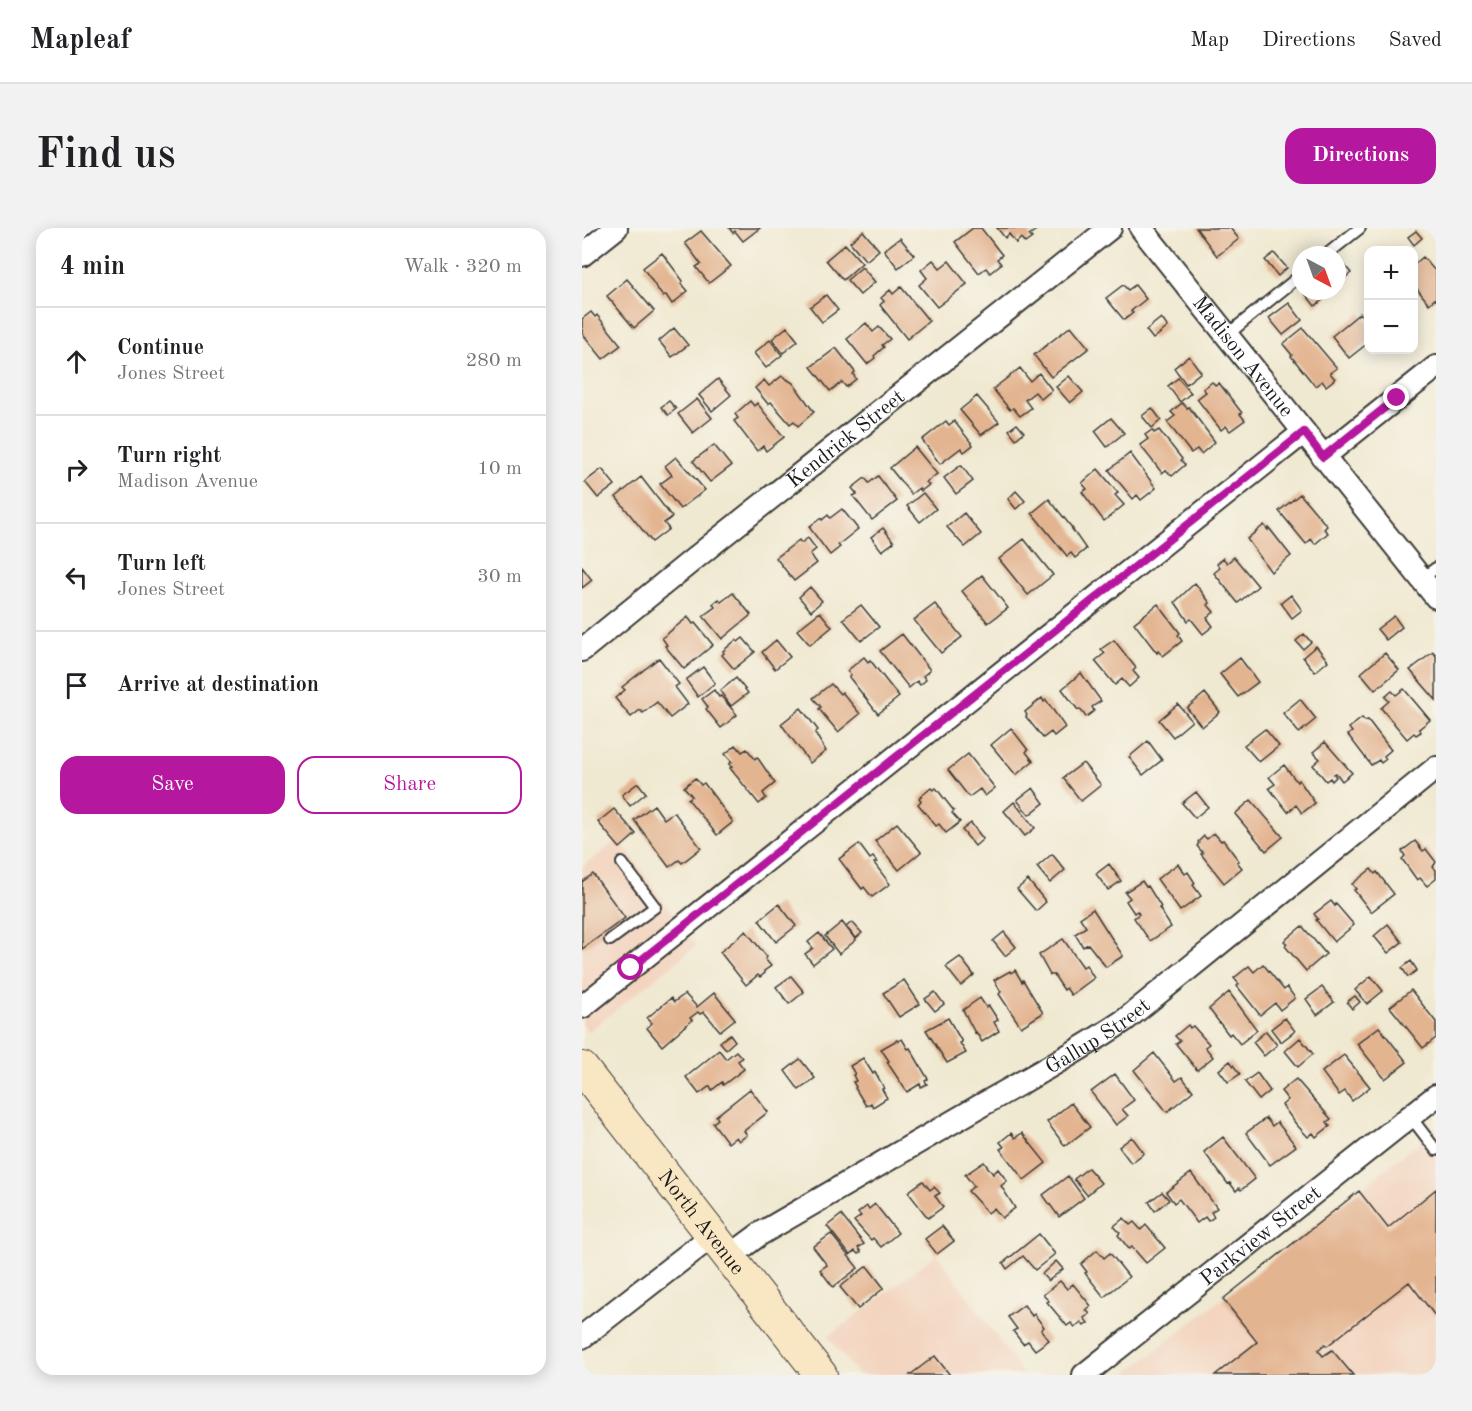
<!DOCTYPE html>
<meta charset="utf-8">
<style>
body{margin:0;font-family:"Old Standard TT",serif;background:#f2f2f2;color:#202124}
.controls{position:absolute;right:18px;top:18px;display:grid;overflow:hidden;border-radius:12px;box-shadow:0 3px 15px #0003}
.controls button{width:54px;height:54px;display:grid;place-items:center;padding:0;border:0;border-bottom:2px solid #e0e0e0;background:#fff;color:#202124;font:30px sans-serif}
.compass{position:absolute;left:710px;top:18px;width:54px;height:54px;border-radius:50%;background:#fff;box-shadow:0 3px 15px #0003;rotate:139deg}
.stop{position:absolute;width:18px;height:18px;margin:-14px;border:4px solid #b5179e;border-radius:50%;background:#fff}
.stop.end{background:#b5179e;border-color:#fff;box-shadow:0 2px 6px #0008}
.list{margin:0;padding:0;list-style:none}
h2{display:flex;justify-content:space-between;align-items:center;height:78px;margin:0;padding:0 24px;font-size:26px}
h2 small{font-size:20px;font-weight:400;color:#757577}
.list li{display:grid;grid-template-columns:39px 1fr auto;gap:18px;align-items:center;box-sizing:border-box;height:108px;padding:0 24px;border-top:2px solid #e0e0e0}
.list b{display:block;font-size:22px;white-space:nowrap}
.list p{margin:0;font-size:20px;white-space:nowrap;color:#757577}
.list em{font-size:20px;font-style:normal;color:#757577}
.actions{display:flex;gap:12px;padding:18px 24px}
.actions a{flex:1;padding:14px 0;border:2px solid #b5179e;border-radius:18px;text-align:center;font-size:21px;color:#b5179e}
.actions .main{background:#b5179e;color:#fff}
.icon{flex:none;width:33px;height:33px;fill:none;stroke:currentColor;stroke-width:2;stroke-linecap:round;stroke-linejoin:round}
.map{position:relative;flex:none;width:854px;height:1147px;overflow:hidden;border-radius:18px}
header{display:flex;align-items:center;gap:36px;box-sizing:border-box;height:84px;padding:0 30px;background:#fff;border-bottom:2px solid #e0e0e0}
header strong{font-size:28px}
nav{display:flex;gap:33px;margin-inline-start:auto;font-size:21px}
.intro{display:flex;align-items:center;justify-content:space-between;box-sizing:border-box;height:144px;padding:0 36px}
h1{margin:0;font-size:42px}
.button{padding:15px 27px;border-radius:18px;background:#b5179e;color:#fff;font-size:21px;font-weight:700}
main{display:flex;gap:36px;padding:0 36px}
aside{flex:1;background:#fff;border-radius:18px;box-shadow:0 3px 15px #0003}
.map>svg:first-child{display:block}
</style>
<header>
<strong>Mapleaf</strong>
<nav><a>Map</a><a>Directions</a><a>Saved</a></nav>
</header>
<div class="intro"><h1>Find us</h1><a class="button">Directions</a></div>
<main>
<aside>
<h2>4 min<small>Walk · 320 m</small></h2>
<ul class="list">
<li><svg class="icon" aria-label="ahead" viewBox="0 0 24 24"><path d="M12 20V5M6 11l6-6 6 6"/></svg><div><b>Continue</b><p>Jones Street</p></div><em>280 m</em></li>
<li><svg class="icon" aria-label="right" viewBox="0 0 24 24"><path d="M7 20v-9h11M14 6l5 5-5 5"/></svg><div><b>Turn right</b><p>Madison Avenue</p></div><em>10 m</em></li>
<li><svg class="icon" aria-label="left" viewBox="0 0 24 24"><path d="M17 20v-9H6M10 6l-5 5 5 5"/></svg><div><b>Turn left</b><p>Jones Street</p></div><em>30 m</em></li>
<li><svg class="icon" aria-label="arrive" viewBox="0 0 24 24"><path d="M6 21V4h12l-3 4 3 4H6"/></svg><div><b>Arrive at destination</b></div></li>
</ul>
<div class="actions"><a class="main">Save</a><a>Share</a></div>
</aside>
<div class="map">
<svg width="854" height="1147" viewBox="0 0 854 1147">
<rect width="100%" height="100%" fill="#f7f3e8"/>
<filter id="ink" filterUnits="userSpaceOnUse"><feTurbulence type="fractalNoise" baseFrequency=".0167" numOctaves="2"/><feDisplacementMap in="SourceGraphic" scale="12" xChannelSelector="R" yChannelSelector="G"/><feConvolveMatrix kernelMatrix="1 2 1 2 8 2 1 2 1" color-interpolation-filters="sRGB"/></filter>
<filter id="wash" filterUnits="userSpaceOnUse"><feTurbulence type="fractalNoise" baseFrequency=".008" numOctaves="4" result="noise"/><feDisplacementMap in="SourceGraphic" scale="24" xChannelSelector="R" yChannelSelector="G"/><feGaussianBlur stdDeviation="1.35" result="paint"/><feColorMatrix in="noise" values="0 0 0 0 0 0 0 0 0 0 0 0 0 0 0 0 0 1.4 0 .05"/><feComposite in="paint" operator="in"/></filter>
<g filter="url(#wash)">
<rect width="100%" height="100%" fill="#f0e9d1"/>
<path fill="#f3d4bf" d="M37,611L114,718L6,804L0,796V639Z
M854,901V1147H543Z
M355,1026L442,1147H276L246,1109Z"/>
<g id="blocks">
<path fill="#e3b490" d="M147,0H178L161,13L153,3L151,5Z
M391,0H399L420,27L415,31L419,36L408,45L404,40L397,45L373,14Z
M415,0H457L447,7L450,10L443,15L439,10L434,15L427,6L423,10Z
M614,0H648L657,11L635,28Z
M119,3L149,38L127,55L114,39L119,36L103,15Z
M281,3L297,22L284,33L268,14Z
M834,3L840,10L832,17L826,9Z
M318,10L332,27L316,40L302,22Z
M263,16L280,35L261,52L244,32Z
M80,25L101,53L99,55L106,63L90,76L84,67L81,69L61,40Z
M692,25L705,40L696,48L683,32Z
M841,29L854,44V73L853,71L847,76L832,57V32L834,35Z
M351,32L358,40L367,33L385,56L355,79L337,57L345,50L339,42Z
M758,32L769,45L760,52L755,46V35Z
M280,39L293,54L278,67L265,52Z
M45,51L72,83L52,100L25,68Z
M541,57L546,62L553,57L564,71L549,83L551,85L542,92L524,70Z
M319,59L347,93L325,111L298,77L302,73L299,70L308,62L311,66Z
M721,63H752L733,78Z
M244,67L256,82L240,94L228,79Z
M707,75L720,92L701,107L687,90Z
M9,84L13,89L15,87L39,117L21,131L0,105V91Z
M778,85L786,95V115L767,130L750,108Z
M579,90L586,99L571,111L564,102Z
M284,95L291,104L297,99L308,111L300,117L302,119L292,128L293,130L285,136L265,111Z
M489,98L507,120L469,149L452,127Z
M205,99L216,113L201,125L190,111Z
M92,100L106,117L90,129L77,113Z
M721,100L755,140L748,145L753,151L744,158L740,153L733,158L709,128L710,127L701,116Z
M188,112L200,127L184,140L172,125Z
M254,120L273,144L271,146L274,151L264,159L260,154L248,163L229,139Z
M607,128L619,144L604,156L592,140Z
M438,140L448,153L457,145L470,162L459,171L453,164L443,172L449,180L438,188L431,180L428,182L411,161Z
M200,148L211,155L232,184L216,198L212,193L208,196L189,174L186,176L173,160L182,152L187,158Z
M487,148L501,164L488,175L474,159Z
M596,150L609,165L598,174L586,158Z
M136,151L149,167L130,183L117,167Z
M630,154L634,158L637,155L660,185L658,186L663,192L648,203L644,198L639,202L615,171L624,164L621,161Z
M395,168L417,194L399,207L378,182Z
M115,171L130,190L111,205L96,186Z
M87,173L94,181L86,187L79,179Z
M168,173L172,178L175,175L202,209L184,223L181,218L175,223L152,193L156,190L153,186Z
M600,175L605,180L607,179L633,214L619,226L615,221L609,225L585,194L593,188L589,184Z
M570,180L579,192L570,200L560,188Z
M529,190L542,205L525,219L513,203Z
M364,193L367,197L372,193L391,217L382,224L379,220L358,236L340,212Z
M435,196L442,204L434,211L427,202Z
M570,202L572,205L577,202L600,231L599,232L603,237L590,248L584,242L580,245L558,217L566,211L563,207Z
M132,217L149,238L128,254L111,233Z
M333,219L355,246L344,254L347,257L339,263L337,260L329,266L308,240Z
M548,225L574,260L559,272L555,267L551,271L527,242Z
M94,229L123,262L98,281L78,256L90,247L83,238Z
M379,237L391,253L374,266L362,250Z
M20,241L33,257L16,270L3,254Z
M516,241L536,265L533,267L542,277L522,293L500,264L505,261L500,255Z
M296,248L315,273L290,292L271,268L275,266L270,260L283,250L287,255Z
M59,249L90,289L82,295L87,301L70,314L34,269Z
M434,263L443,273L434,281L426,271Z
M341,265L354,281L338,294L325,278Z
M718,266L745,298L742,301L746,305L733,316L729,311L724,316L697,283Z
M467,271L491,301H490L504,321L493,330L489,325L485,328L450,285Z
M260,281L276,301L256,317L258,319L248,327L227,299L239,290L240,292L246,287L248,290Z
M382,285L399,306L383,319L365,299Z
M682,297L686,302L687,300L709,328L689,344L665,311Z
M301,300L312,314L300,323L289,309Z
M226,310L234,321L228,326L235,335L212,353L194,330L217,312L219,315Z
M442,311L471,347L446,367L417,331Z
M652,329L676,358L656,375L632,345L638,340L635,336L641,330L645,335Z
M0,339L10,352L0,360Z
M400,347L426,380L406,395L380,363Z
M613,355L628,375L626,377L632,384L625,390L631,398L621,406L609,391L606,393L593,374Z
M228,359L240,373L229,383L217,369Z
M151,365L169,387L140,411L121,388L133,379L131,376L137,371L139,374Z
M709,367L720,382L710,390L699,375Z
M353,376L380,409L359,425L332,392Z
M576,376L598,405L596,407L600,413L581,428L576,423L575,425L552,395Z
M279,377L297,399L279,413L261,391Z
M238,384L250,399L228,417L215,402Z
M812,388L820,399L804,412L795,401Z
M106,389L111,396L113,395L131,417L102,441L83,418L85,417L80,410Z
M320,406L348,442L341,448L344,452L338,457L335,453L327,460L298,423Z
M722,406L729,414L721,421L714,413Z
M161,410L173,424L152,441L140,427L142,425L141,423L154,412L156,414Z
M194,412L208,429L193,441L180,424Z
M532,412L554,440L551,443L557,450L547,459L540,451L533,457L513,433L523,425L519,421Z
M734,418L746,433L733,444L721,429Z
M851,424L854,428V472L828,442Z
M803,425L817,442L793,462L779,445Z
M282,429L286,434L288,432L317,469L296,486L267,449L269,447L265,443Z
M77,430L97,456L93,459L106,476L88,490L75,474L61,485L58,482L49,489L33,470L43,462L40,459Z
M658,430L676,454L656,469L638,446Z
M121,439L133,455L116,469L104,452Z
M499,445L519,473L510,479L512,483L504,489L498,481L496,482L480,461Z
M154,450L166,465L149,478L138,463Z
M249,456L258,466L260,464L278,486L256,504L237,481L239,479L231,470Z
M822,461L848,492L837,501L839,504L834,507L832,505L825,511L799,480L807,473L803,469L810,463L814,467Z
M132,462L137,469L139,468L155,487L139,500L124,481L126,479L120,471Z
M623,465L638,484L620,499L605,480Z
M460,470L462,474L464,472L483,499L472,508L469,504L461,510L444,489L445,487L443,484Z
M718,471L734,491L717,505L701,485Z
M596,476L610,493L591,509L577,492Z
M219,480L236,502L233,505L244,523L228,535L199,496Z
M780,490L783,493L786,492L809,522L802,528L804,531L799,535L797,532L789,537L766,507L770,504L767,500Z
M429,500L446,522L444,524L451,533L434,547L409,517Z
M683,501L697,518L677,534L662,517Z
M566,513L580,532L561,547L547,529Z
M743,514L770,545L760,553L754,545L752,546L754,549L750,553L748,550L744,553L731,537L738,531L731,524Z
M154,517L160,524L165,521L173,531L175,529L193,555L181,565L184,570L177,576L148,540L150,539L147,536L150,534L143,526Z
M386,526L413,560L403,568L398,561L387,569L366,542Z
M501,535L519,557L499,573L481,550Z
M702,537L715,554L717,552L733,575L720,585L714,577L706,584L687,560L693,556L687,549Z
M113,550L119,557L122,555L151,594L135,607L106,571L110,568L102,559Z
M56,555L64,565L48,578L40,567Z
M349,560L351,562L354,560L372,583L370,585L378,594L364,605L357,596L354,598L336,576L339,573L337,570Z
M451,560L462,575L447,587L435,572Z
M614,564L626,579L613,590L600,575Z
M669,572L701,609L684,623L653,586Z
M432,574L453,600L443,608L422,583Z
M72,577L82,591L92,584L119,620L100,635L97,632L87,639L52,592Z
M32,581L54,606L38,620L16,594Z
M315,595L339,624L317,642L293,613Z
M389,595L401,611L393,618L380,602Z
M632,605L639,613L641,612L657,633L655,634L660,640L642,655L619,626L621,625L615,618L617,615L616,614L622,608L625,611Z
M833,613L841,623L844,621L854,634L851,639L854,642V651L845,658L838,650L835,652L820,631L823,628L820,623Z
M277,616L288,631L291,629L295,634L292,635L308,656L290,669L282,659L280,661L257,631Z
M470,626L483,642L468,655L455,639Z
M527,636L539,653L526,662L514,646Z
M596,636L603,646L606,644L613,655L611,657L619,668L598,683L575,651Z
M789,641L793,646L795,644L812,666L789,684L772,662L774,661L770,656Z
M11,646L43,690L0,721V654Z
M446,652L464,674L454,683L435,661Z
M560,653L564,659L566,658L579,679L577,680L589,699L568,713L552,690L557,686L555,683L552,685L544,673L548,670L543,664Z
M749,673L753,678L754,676L772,697L752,714L734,692L736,691L732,686Z
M197,676L214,698L194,714L177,692Z
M511,681L541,728L524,739L506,716L501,719L493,706L504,699L498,690Z
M260,694L274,712L257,726L243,708Z
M270,694L280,705L274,710L264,699Z
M806,696L820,714L806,725L792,708Z
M720,698L744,726L724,743L703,718L705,716L702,713Z
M164,703L185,729L183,731L189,738L182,743L183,745L178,749L176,747L164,757L138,724Z
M422,704L434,719L423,728L411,713Z
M237,705L250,721L231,736L223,726L231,720L226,714Z
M481,711L501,739L504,737L512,750L489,767L484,760L482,762L472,747H468L457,727Z
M378,729L392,747L379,758L364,739Z
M829,733L835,742L826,749L820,740Z
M681,736L702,762L705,759L713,770L698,782L693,775L678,787L655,758L657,756L652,750L667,738L672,744Z
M433,742L440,754L441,752L461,785L439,799L417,766L419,764L412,752L428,743L429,745Z
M209,748L222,764L207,776L194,759Z
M789,748L801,763L785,776L773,762Z
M322,752L338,776L317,789L301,765Z
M740,759L752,774L735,787L724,771Z
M829,762L854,794V810L841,820L808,779Z
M353,764L362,776L353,783L343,771Z
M647,764L675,802L658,816L649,805L647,807L627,781Z
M132,765L153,791L138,803L122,784L118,786L116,784L108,790L110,792L80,818L65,800L70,795L65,790L89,770L92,774L103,766L115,779Z
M773,768L778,774L770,781L765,774Z
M398,770L404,779L407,778L416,792L412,794L417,803L400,814L394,804L393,805L381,782Z
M366,790L380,814L378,815L384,825L365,835L344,802Z
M703,790L713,803L699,814L689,801Z
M606,797L608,800L611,798L627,816L623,819L631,829L615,842L594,816L598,813L593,808Z
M797,799L825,834L803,851L775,816Z
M684,803L695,817L682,828L671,814Z
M148,806L153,813L144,821L138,814Z
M718,810L731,826L716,839L703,823Z
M320,811L326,821L328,820L346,851L343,853L345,856L339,859L338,856L325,864L305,834L307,833L299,821L315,812L316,813Z
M137,822L144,831L154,823L160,830L156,833L162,841L141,857L140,854L130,862L128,858L117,866L104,849Z
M572,825L594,853L600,849L611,863L585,884L552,842Z
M762,827L788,859L770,873L763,863L757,867L740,844Z
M281,830L291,846L293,844L302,860L300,861L305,870L291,879L289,875L284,878L273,860L274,859L271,854L274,853L271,847L273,846L268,838Z
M218,831L233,850L217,862L203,843Z
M648,833L658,846L646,854L637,842Z
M675,845L688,863L677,872L663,854Z
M533,846L552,872L540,881L546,888L534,897L509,864Z
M714,851L749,891L745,894L748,898L734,909L731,905L726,909L714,896L700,877L706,872L699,863Z
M168,861L186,884L162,903L165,907L157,913L154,909L146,915L131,895L136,891L134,888Z
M489,875L508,899L483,918L465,894Z
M684,890L690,898L695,894L714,918L688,937L664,905Z
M429,905L433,910L440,905L464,935L442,952L418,921L422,919L418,914Z
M550,909L562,925L549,935L537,919Z
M641,909L673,951L659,962L657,960L654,963L648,955L646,956L622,924Z
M402,934L411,946L416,941L425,953L419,958L433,980L420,990L412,980L406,985L386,963L392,958L383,947Z
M506,940L519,955L505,967L492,951Z
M609,945L635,980L629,984L632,989L626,993L623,989L615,995L597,971L592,975L584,964Z
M486,948L502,970L477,989L461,967Z
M341,953L348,962L352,959L358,965L353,968L361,979L346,990L326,964Z
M854,961V1089L827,1054L745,1118L743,1116L736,1122L741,1128L750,1122L771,1147H633L675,1114L641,1071L777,963L806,1000Z
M580,964L587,972L573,983L567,974Z
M293,976L316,1005L299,1019L291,1010L289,1012L272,993L279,988L276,985L285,978L287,981Z
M259,987L282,1016L276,1020L279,1024L276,1026L273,1023L268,1027L245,998Z
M542,990L548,997L552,994L559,1002L564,997L583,1020L564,1035L550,1019L547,1021L536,1007L538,1005L532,998Z
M360,998L372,1013L355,1026L343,1011Z
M249,1006L276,1040L251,1059L238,1042L245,1037L231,1019Z
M457,1006L473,1026L453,1042L441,1028L425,1041L421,1035Z
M515,1022L522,1030L528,1025L547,1049L522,1069L503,1045L505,1044L499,1036Z
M474,1033L481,1041L466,1053L460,1046Z
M285,1038L302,1060L276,1081L258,1059Z
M478,1053L485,1061L491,1056L509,1078L504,1082L508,1086L502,1090L506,1095L502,1098L499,1094L493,1099L489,1095L485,1098L465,1074L467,1073L461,1067Z
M442,1077L450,1088L452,1086L462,1099L459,1102L467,1112L453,1122L446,1113L441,1116L431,1103L435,1101L426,1089Z
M353,1128L368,1147H328Z"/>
</g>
</g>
<g filter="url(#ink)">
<use href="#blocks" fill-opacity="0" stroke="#3c3b37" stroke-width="1.5"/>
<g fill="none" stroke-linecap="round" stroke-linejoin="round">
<defs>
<path id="service" d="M744,27L778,0
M645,107L719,47
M839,351L854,340
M28,712L73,679L40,635
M828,888L854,922"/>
<g id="minor">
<path id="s1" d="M559,0L854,369"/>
<path d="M0,27L34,0"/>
<path d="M741,229L854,139"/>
<path id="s2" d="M0,422L133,314L528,0"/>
<path d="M0,779L722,204"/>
<path id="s3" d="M147,1029L178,1006C251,964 324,921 398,878C447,850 496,824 543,792L854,540"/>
<path d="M0,1109L130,1008"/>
<path id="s4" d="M502,1147L854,868"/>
</g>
<g id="secondary">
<path id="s5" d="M0,840L239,1147"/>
</g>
</defs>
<use href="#service" stroke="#3c3b37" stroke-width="14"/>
<use href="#minor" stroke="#3c3b37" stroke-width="26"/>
<use href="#secondary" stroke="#3c3b37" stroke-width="34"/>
<use href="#service" stroke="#fff" stroke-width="10"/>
<use href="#minor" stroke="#fff" stroke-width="22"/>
<use href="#secondary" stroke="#f9e7c3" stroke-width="32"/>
</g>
</g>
<g fill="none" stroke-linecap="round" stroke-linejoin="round" filter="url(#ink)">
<path stroke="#b5179e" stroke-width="8" d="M49,740L722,204L741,229L815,170"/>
</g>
<g text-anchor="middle" stroke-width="4.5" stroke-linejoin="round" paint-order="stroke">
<g font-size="21" fill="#1c1c1c" stroke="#f7f3e8">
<text dy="7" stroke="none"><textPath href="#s1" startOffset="164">Madison Avenue</textPath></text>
<text dy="7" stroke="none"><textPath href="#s2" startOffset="338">Kendrick Street</textPath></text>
<text dy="7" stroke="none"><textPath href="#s3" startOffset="430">Gallup Street</textPath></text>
<text dy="7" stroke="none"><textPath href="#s5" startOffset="195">North Avenue</textPath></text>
<text dy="7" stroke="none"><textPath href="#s4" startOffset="225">Parkview Street</textPath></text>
</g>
</g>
</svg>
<div class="controls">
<button>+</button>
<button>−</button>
</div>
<svg class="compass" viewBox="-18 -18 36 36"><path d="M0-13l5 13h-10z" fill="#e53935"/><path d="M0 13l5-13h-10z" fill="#757577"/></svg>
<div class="stop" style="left:49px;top:740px"></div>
<div class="stop end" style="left:815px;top:170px"></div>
</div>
</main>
